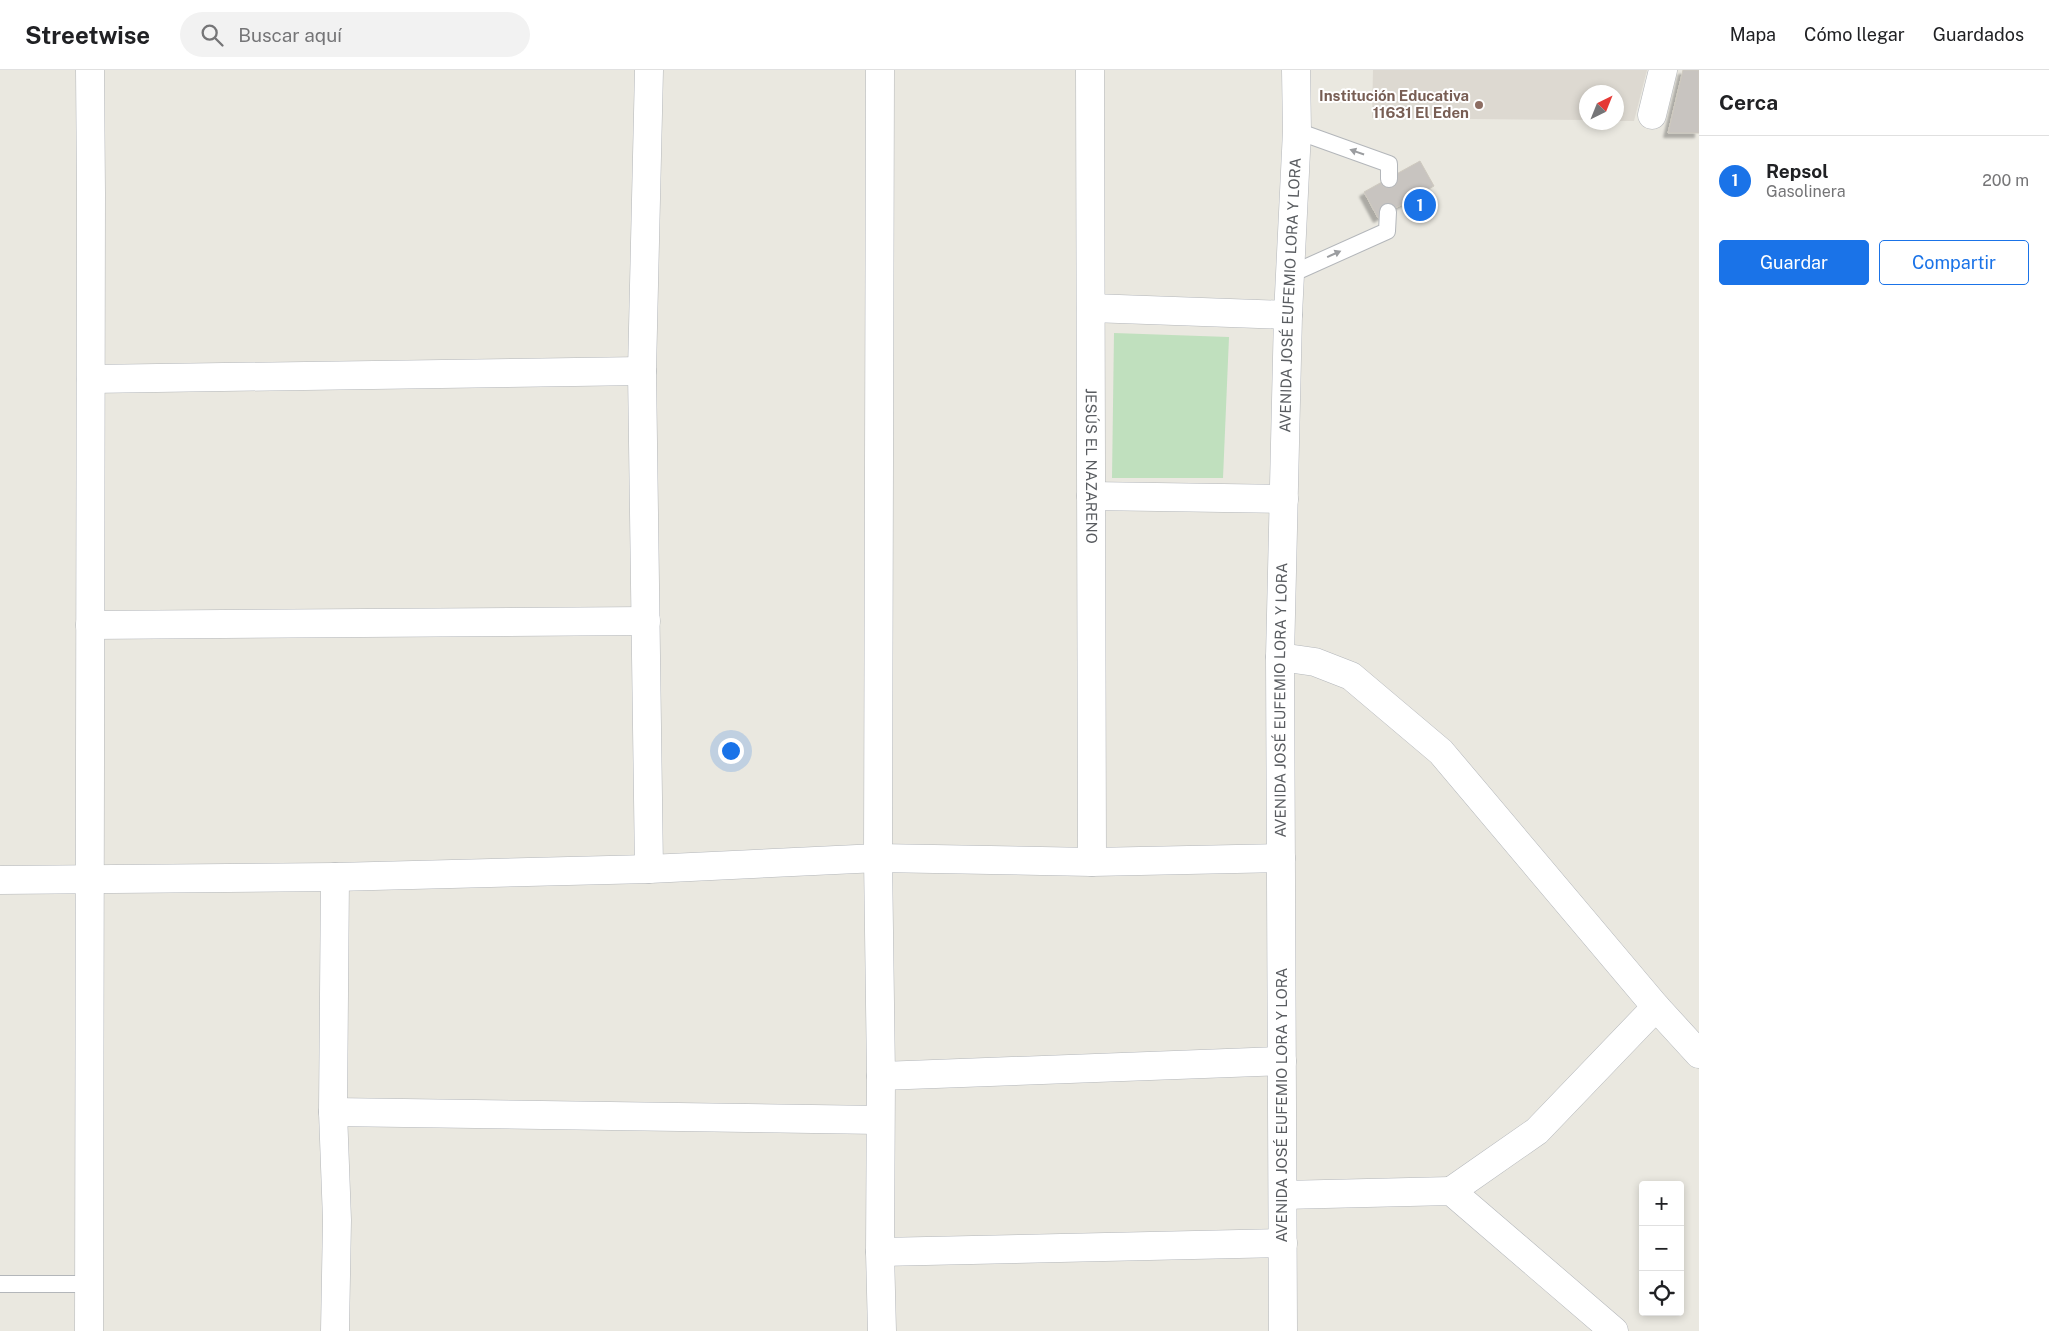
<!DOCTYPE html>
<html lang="es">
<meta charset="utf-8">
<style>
body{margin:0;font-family:"Public Sans",sans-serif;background:#f2f2f2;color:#202124}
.controls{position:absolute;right:15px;bottom:15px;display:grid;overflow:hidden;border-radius:5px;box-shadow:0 2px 8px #0003}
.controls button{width:45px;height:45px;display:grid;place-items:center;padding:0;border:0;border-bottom:1px solid #e0e0e0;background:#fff;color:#202124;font:25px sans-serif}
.compass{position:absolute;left:1579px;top:15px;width:45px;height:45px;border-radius:50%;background:#fff;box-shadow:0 2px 8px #0003;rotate:43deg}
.you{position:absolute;left:730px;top:680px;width:18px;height:18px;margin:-12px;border:4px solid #fff;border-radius:50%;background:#1a73e8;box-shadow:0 0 0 8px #1a73e833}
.badge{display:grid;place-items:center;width:32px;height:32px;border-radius:50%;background:#1a73e8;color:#fff;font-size:16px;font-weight:700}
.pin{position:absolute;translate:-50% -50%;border:2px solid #fff;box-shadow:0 1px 5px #0006}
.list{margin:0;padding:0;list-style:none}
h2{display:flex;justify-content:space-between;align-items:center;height:65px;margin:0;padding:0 20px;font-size:21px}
h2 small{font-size:16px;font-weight:400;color:#757577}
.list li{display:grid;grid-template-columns:32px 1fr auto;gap:15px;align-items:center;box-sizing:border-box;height:90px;padding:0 20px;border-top:1px solid #e0e0e0}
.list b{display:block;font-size:19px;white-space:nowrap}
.list p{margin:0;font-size:16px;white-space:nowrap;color:#757577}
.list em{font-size:16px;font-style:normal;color:#757577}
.actions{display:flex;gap:10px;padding:15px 20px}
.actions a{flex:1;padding:11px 0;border:1px solid #1a73e8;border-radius:5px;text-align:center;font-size:18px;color:#1a73e8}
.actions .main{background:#1a73e8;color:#fff}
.icon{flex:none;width:28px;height:28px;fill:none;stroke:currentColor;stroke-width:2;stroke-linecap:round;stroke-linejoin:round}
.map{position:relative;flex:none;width:1699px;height:1261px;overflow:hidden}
header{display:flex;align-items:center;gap:30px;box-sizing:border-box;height:70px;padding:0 25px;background:#fff;border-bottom:1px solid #e0e0e0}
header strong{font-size:24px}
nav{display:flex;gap:28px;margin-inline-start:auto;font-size:18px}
.search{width:350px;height:45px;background:#f2f2f2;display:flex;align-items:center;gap:12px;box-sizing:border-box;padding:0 18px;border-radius:28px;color:#757577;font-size:19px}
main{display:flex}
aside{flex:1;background:#fff}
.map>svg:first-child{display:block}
</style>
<header>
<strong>Streetwise</strong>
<div class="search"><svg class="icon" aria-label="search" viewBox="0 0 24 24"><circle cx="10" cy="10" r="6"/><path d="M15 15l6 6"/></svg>Buscar aquí</div>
<nav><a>Mapa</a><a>Cómo llegar</a><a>Guardados</a></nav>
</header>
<main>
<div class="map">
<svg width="1699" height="1261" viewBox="0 0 1699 1261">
<defs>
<filter id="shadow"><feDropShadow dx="-4.5" dy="4.5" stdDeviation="1" flood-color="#0004"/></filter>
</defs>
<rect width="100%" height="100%" fill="#eae8e0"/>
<path fill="#ddd9d1" d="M1373,0H1647L1634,51H1617L1616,22H1586V50L1372,48Z"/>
<path fill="#c0e0be" d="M1114,263L1229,267L1223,408H1112Z"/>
<path fill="#c8c4c0" stroke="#cec9bf" filter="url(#shadow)" d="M1683,0H1699V63H1668Z
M1420,91L1434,116L1378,148L1364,122Z"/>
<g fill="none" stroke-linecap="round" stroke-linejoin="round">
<defs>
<path id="lane" d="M1297,61L1389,94V109
M1289,205L1387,161L1388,142
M0,1214H89"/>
<g id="street">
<path d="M880,0L878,788L881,1006L880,1182L882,1261"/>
<path id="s1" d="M1090,0L1092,792"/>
<path d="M1652,45L1663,0"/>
<path d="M1091,238L1288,245"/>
<path d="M91,309L642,301"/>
<path d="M1091,426L1284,429"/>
<path d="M90,555L646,551"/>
<path d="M1280,587L1315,592L1351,606L1441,682L1656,937L1699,984"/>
<path d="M649,799L642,301L649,0"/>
<path d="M335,807L333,1042L337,1150L335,1261"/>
<path d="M0,810L335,807L649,799L878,788L1092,792L1281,788"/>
<path d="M881,1006L1282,991"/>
<path d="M333,1042L880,1050"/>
<path d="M1451,1121L1537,1061L1656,937"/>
<path d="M1283,1125L1451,1121L1614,1261"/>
<path d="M880,1182L1283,1173"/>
<path d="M89,1261L91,122L90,0"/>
</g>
<g id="secondary">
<path id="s2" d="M1283,1261L1280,587L1288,245L1297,61L1296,0"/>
</g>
</defs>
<use href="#lane" stroke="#b3b6ba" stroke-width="18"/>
<use href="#street" stroke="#b3b6ba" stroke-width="29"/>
<use href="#secondary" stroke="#b4b7bc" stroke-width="29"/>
<use href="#lane" stroke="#fff" stroke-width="16"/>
<use href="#street" stroke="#fff" stroke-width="28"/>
<use href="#secondary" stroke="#fff" stroke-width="28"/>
</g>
<defs><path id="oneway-solid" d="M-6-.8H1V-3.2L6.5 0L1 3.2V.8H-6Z" transform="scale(1.25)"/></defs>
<g fill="#9b9da0">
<use href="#oneway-solid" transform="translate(1357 82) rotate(-161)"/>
<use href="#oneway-solid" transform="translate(1334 184) rotate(-24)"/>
</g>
<circle fill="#8d6e63" stroke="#fff" stroke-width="2" cx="1479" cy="35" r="5"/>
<g text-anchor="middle" stroke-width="4" stroke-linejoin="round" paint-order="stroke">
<g font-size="15" font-weight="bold" fill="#785e54" stroke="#fff" text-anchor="end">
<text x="1469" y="31">Institución Educativa<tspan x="1469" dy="17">11631 El Eden</tspan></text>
</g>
<g font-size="15" fill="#595c60" stroke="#fff">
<text dy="5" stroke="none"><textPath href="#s2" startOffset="1036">AVENIDA JOSÉ EUFEMIO LORA Y LORA</textPath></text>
<text dy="5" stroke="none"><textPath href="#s1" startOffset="396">JESÚS EL NAZARENO</textPath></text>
<text dy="5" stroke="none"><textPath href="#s2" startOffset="631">AVENIDA JOSÉ EUFEMIO LORA Y LORA</textPath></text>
<text transform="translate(1282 1035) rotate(-90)" y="5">AVENIDA JOSÉ EUFEMIO LORA Y LORA</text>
</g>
</g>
</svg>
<div class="controls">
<button>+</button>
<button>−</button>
<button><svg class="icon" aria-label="locate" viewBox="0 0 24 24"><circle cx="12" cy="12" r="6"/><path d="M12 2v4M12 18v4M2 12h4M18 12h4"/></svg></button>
</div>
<svg class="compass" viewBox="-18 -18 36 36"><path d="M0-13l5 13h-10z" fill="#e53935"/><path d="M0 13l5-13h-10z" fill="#757577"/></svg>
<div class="you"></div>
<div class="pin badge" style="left:1420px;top:135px">1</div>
</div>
<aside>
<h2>Cerca<small></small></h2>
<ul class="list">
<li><span class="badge">1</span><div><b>Repsol</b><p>Gasolinera</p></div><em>200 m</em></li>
</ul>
<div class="actions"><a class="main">Guardar</a><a>Compartir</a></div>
</aside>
</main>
